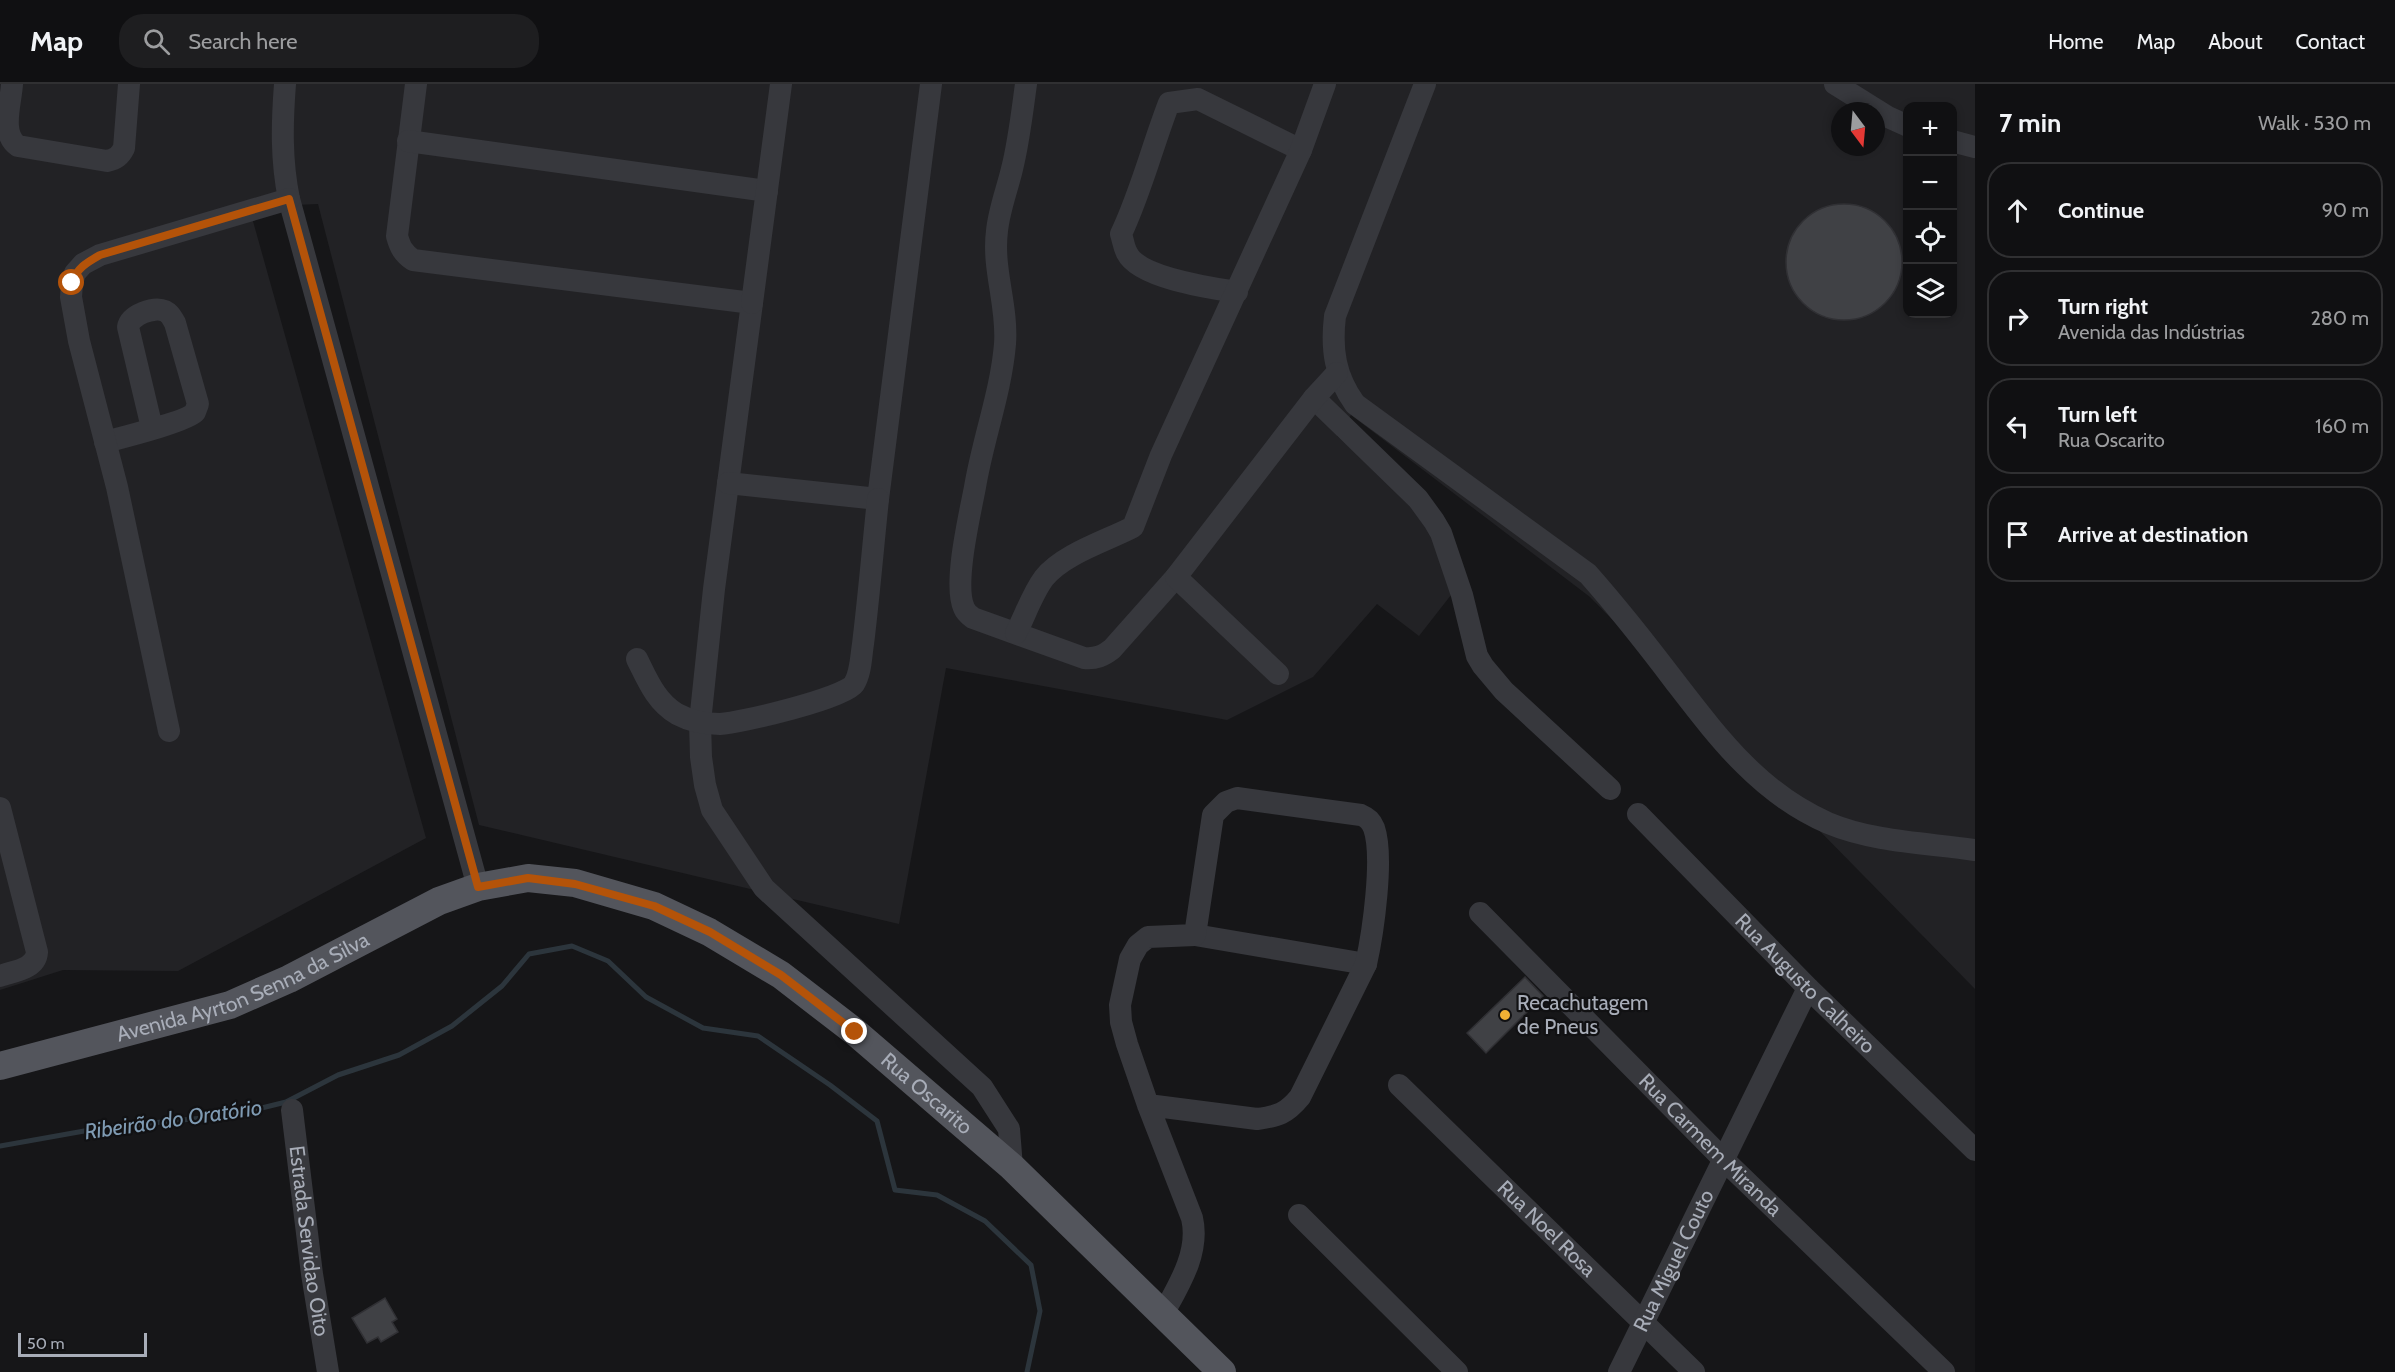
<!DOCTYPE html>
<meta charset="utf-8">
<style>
body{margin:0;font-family:Cabin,sans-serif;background:#1e1e20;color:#f1f3f6}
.controls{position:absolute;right:18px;top:18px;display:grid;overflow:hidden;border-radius:12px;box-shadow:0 3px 9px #0003}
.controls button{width:54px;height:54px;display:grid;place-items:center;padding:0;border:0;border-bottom:2px solid #303032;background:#101012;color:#f1f3f6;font:30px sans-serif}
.compass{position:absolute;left:1831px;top:18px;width:54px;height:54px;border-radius:50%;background:#101012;box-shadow:0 3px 9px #0003;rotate:164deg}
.scale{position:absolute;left:18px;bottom:15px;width:129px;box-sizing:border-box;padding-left:6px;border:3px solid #a8adb8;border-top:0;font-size:16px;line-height:21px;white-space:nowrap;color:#a8adb8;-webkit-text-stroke:4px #111113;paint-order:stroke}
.stop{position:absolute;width:18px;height:18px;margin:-14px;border:4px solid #b45309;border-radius:50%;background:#fff}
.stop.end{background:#b45309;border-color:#fff;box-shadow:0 2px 6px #0008}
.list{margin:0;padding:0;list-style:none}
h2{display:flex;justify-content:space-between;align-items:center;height:78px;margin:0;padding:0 24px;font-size:26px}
h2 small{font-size:20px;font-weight:400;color:#9c9d9f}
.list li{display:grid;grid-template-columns:39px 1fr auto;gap:18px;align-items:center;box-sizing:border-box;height:96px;margin:0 12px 12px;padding:0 12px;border:2px solid #303032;border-radius:24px}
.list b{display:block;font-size:22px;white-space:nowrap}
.list p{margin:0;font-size:20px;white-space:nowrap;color:#9c9d9f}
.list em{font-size:20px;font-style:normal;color:#9c9d9f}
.icon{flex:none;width:33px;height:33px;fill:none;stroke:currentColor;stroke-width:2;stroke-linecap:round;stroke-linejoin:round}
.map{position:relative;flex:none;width:1975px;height:1288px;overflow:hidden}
header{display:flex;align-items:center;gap:36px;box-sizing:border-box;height:84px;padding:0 30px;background:#101012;border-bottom:2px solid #303032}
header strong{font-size:28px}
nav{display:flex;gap:33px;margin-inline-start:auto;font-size:21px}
.search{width:420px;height:54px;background:#1e1e20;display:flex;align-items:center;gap:15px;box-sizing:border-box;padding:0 21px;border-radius:24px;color:#9c9d9f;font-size:22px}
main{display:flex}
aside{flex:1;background:#101012}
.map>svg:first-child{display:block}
</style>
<header>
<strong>Map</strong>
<div class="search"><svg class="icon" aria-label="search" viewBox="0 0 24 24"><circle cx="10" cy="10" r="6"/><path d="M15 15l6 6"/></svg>Search here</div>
<nav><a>Home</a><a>Map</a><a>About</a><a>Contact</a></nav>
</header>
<main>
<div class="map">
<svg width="1975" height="1288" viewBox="0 0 1975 1288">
<rect width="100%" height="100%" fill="#161618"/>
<path fill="#222225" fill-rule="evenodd" d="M0,0H1975V905L1590,513L1351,331L1337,352L1425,431L1451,511L1419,552L1377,520L1313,593L1227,636L946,584L899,840L479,741L318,120L249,123L426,754L178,887L63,886L0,906ZM1908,22H1952V230H1908ZM1840,27H1876V63H1840Z"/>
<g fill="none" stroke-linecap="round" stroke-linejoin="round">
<path stroke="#2c353c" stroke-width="5" d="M0,1062L101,1044L233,1031L286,1018L338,991L399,971L452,942L502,902L529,870L572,862L608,877L646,913L703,944L758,952L830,1001L877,1037L895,1106L937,1111L985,1137L1031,1181L1040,1227L1027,1288"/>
</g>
<path fill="#404145" stroke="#303034" stroke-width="1.5" d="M1786 178a58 58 0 1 1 116 0a58 58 0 1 1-116 0Z
M1525,893L1543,912L1486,969L1467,949Z
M385,1214L397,1235L392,1238L398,1248L381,1258L378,1253L367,1259L352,1234Z"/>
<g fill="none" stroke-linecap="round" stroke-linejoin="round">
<g stroke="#37383d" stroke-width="22">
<path d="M12,0C11,19 0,50 18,62L107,77C116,75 120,72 124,64L129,0"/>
<path d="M285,0C282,39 281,76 289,115L478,803"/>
<path d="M416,0L397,152C400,163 403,169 413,176L752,219L714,505L700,638L701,673L705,701L712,726L764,804L982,1003L1009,1045L1012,1083"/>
<path d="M1026,0C1022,29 1019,57 1012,85C1007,106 999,126 997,147C992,185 1008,222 1005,260C1001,308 983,355 975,403C970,430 953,500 964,524C966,529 969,531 973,534L1084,574C1096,575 1103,572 1112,565L1176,493"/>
<path d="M1425,0L1335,232C1331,266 1335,292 1355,320L1588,490C1619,525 1648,562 1676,599C1720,656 1761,710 1828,739C1873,758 1927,759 1975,766"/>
<path d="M1835,0L1888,33L1908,42"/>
<path d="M408,57L767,107"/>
<path d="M1952,57L1975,63"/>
<path d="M1237,208C1211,204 1139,194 1127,169C1124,164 1123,156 1121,150C1141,108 1152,63 1169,19L1198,15L1301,66"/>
<path d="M752,219L781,0"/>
<path d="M1314,314L1418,415L1434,437L1441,449L1462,511L1477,572L1483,582L1504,607L1610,705"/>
<path d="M105,358C120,354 188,337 195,328C195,328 198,320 198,320L175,239C172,234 171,230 165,227C154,222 130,231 128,243L152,344"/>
<path d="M728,399L878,415L931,0"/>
<path d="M1016,549C1025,532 1032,510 1044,494C1063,470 1106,457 1133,443L1161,371L1301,66L1325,0"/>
<path d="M637,575C647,595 656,618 677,630C690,637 706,640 720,640C740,639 845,614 854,600C861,589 861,572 863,560C869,511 873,463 878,415"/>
<path d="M1278,590L1176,493L1314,314L1337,289"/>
<path d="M169,647L117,403L79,257L71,213L72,199L75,189L83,180L100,171L289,115"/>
<path d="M0,724L37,868C36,885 14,887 0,892"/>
<path id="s1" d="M1638,730L1808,904L1975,1066"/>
<path id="s2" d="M1480,829L1724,1076L1944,1288"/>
<path d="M1195,851L1366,880"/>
<path id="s3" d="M1399,1001L1694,1288"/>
<path d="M1148,1021L1257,1035C1278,1032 1286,1030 1300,1013L1366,880C1373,849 1384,773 1374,744C1371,737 1368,734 1361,731L1237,714L1226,718L1213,731L1195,851L1148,853L1138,861L1130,875L1120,921L1121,938L1127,960L1148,1021L1192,1134C1200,1168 1179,1201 1163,1230"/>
<path id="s4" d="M292,1026L312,1190L328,1288"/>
<path d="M1299,1131L1457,1288"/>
<path id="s5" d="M1619,1288L1808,904"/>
</g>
<path stroke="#53555c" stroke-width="28" id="s6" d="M0,982L230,921L289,895L439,817L478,803L528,794L575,799L654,822L709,848L781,891L855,948L1012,1083L1222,1288"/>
</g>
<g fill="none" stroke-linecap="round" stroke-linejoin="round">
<path stroke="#b45309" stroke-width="8" d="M72,199C77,184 86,179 100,171L289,115L478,803L528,794L575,800L654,822L710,848L781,891L855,948"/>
</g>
<circle fill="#f2b134" stroke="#111113" stroke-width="2" cx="1505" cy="931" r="6"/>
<g text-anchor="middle" stroke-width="4.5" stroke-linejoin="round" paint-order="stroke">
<g font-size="21" fill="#a8adb8" stroke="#111113">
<text dy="7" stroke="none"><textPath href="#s1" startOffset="238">Rua Augusto Calheiro</textPath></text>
<text dy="7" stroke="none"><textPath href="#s6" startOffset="256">Avenida Ayrton Senna da Silva</textPath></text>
<text dy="7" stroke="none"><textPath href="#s6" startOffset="1026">Rua Oscarito</textPath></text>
<text dy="7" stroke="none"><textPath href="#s2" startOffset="327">Rua Carmem Miranda</textPath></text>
<text dy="7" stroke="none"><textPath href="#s3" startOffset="206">Rua Noel Rosa</textPath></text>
<text dy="7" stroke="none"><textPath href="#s4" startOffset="132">Estrada Servidao Oito</textPath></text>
<text dy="7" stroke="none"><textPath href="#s5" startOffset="124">Rua Miguel Couto</textPath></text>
</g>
<g font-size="21" fill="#a8adb8" stroke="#111113" text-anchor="start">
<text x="1517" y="926">Recachutagem<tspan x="1517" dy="24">de Pneus</tspan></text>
</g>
<g font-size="22" font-style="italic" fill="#7f9bb3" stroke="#111113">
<text transform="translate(173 1035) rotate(-8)" y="8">Ribeirão do Oratório</text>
</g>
</g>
</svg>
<div class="controls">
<button>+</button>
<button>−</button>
<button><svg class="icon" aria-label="locate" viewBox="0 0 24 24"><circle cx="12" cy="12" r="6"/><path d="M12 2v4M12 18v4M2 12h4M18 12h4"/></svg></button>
<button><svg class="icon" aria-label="layers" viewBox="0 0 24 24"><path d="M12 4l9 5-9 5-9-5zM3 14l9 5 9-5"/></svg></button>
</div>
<svg class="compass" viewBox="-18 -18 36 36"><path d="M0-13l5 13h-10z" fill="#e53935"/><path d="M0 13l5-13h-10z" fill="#9c9d9f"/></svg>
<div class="scale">50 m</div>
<div class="stop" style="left:72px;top:199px"></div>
<div class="stop end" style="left:855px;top:948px"></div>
</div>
<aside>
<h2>7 min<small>Walk · 530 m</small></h2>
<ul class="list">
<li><svg class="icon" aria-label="ahead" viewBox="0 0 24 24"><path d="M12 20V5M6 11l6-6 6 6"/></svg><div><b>Continue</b></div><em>90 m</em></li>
<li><svg class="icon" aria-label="right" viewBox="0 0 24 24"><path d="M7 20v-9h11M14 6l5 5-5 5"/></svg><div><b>Turn right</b><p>Avenida das Indústrias</p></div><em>280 m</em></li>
<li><svg class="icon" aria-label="left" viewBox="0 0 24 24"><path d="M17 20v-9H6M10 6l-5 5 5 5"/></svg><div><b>Turn left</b><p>Rua Oscarito</p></div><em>160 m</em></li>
<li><svg class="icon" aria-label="arrive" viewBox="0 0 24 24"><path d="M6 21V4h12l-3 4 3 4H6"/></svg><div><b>Arrive at destination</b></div></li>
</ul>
</aside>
</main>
